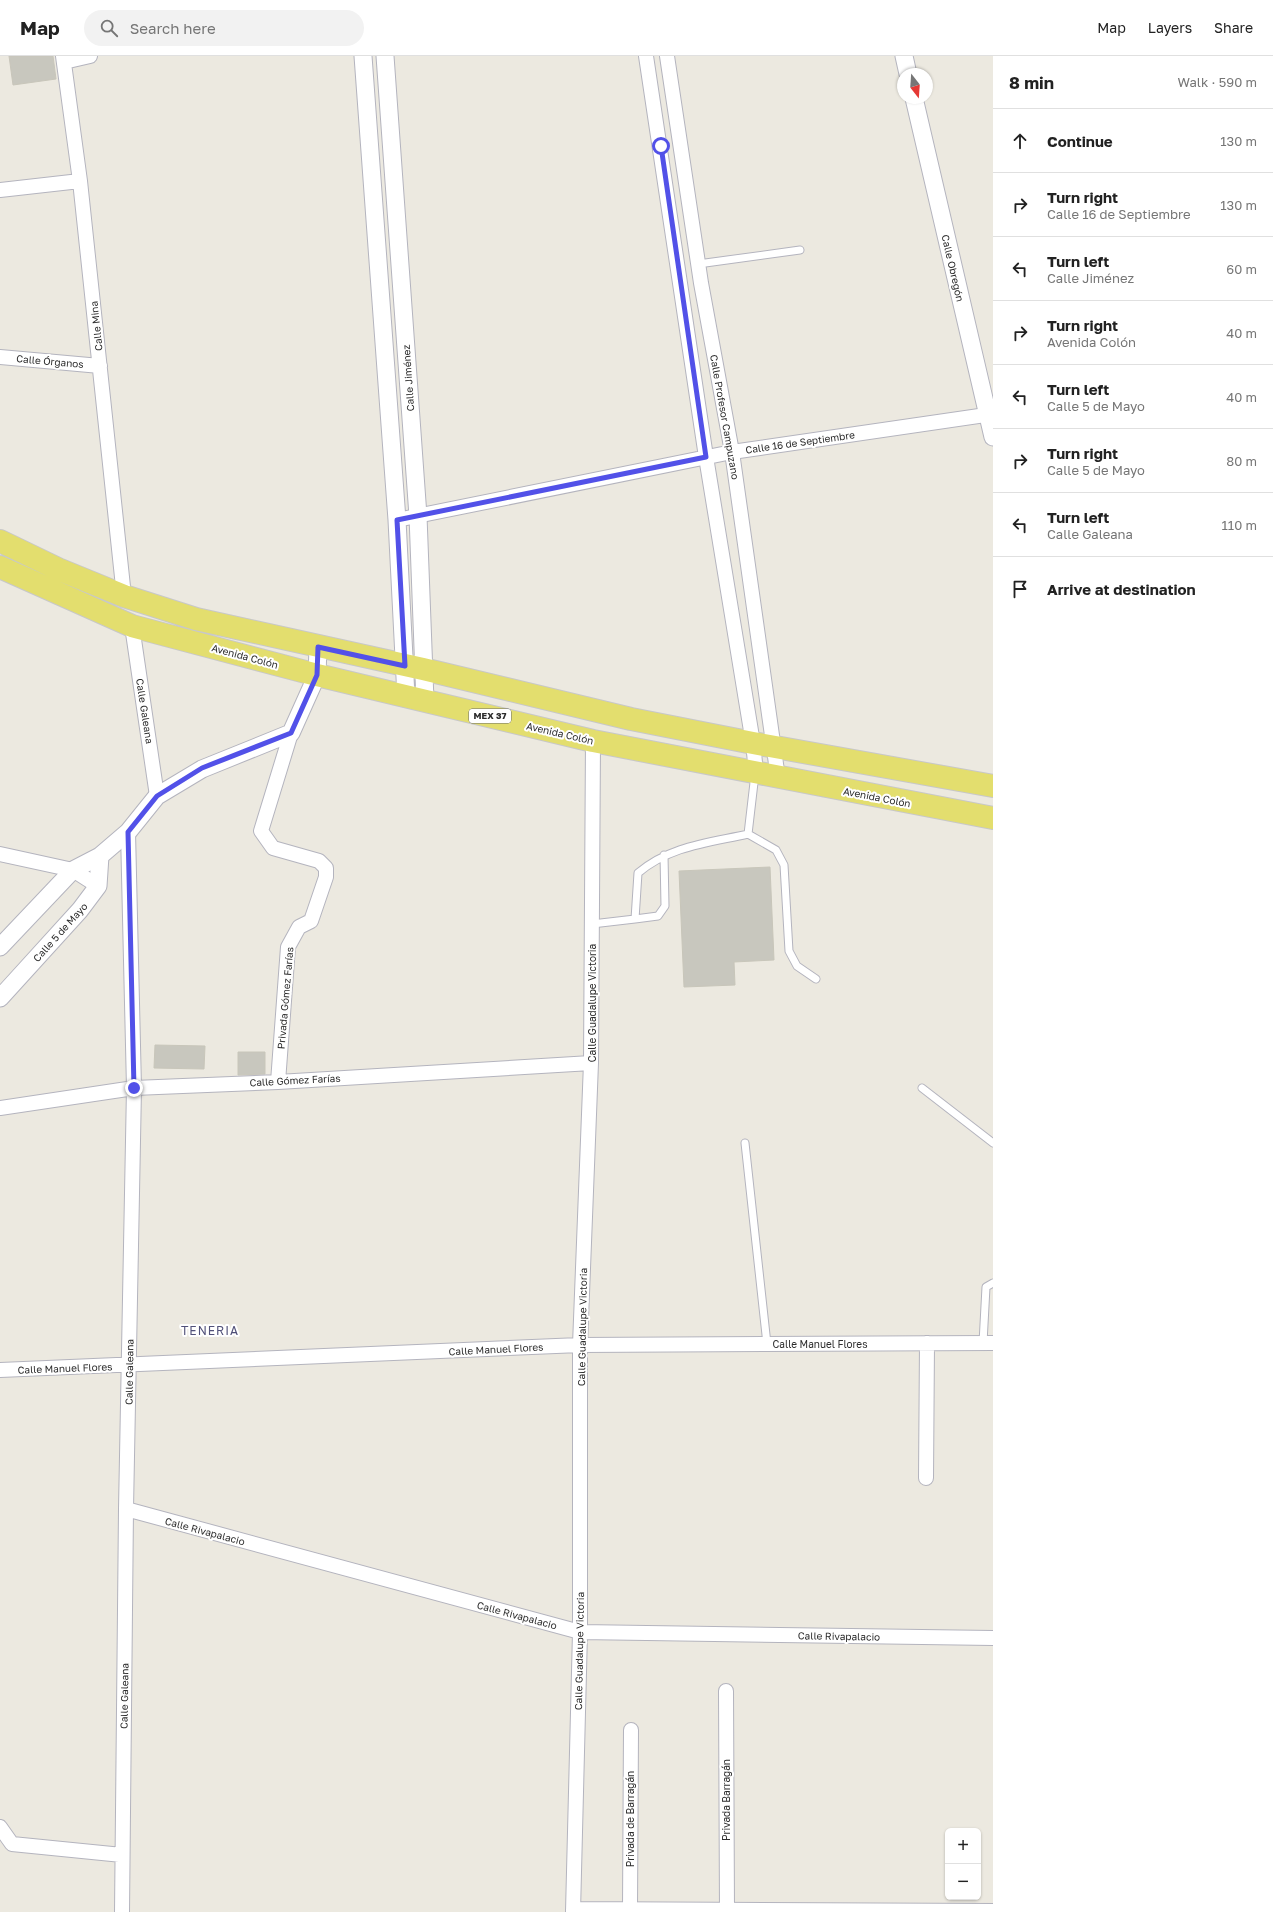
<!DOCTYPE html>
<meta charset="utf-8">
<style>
body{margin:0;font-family:"Golos Text",sans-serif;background:#f2f2f2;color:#222}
.controls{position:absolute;right:12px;bottom:12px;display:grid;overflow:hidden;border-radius:6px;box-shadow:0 1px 3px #0004}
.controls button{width:36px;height:36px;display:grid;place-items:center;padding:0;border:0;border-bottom:1px solid #e0e0e0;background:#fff;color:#222;font:20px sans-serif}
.compass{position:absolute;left:897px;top:12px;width:36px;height:36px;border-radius:50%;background:#fff;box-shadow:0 1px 3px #0004;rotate:163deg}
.stop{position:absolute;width:12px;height:12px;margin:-9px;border:3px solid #5251e8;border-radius:50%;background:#fff}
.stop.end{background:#5251e8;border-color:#fff;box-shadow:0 1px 4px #0008}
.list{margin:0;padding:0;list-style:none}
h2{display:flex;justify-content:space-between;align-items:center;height:52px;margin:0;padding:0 16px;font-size:17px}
h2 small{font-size:13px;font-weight:400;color:#767676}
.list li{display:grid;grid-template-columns:26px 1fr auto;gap:12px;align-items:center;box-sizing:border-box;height:64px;padding:0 16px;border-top:1px solid #e0e0e0}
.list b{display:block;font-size:15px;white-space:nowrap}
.list p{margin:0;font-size:13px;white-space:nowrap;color:#767676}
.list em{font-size:13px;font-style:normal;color:#767676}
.icon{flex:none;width:22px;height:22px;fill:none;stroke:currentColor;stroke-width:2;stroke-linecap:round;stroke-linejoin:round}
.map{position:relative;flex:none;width:993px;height:1856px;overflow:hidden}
header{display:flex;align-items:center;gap:24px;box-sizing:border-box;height:56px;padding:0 20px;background:#fff;border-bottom:1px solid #e0e0e0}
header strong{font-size:19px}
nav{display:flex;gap:22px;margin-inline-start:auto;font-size:14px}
.search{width:280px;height:36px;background:#f2f2f2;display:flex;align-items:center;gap:10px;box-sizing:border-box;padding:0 14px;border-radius:22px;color:#767676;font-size:15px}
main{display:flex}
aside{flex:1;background:#fff}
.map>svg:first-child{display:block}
</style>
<header>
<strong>Map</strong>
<div class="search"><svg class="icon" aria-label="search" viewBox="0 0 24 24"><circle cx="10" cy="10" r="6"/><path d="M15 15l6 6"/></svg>Search here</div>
<nav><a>Map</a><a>Layers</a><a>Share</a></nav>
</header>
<main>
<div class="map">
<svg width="993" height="1856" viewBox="0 0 993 1856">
<rect width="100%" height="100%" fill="#ece9e0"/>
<path fill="#c8c7be" stroke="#c8c6ba" d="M9,0H53L56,23L13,29Z
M770,811L774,904L734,906L735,929L684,931L679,815Z
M155,989L205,990L204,1013L154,1012Z
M238,996H265V1018L238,1019Z"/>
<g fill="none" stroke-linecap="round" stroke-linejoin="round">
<defs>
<path id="service" d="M698,208L800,194
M755,718L748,778L776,794L784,809L789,895L797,910L816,923
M635,863L658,860L665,850L664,799
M592,868L635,863L638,817C670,790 708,787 748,778
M922,1032L993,1087
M745,1087L767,1288
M983,1287L986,1231L993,1227"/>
<path id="minor" d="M63,0L80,125L124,540
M646,0L706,401L753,687L756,716
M667,0L701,227L732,396L778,722
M64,6L90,0
M0,134L80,125
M0,301L100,310
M397,464L732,396L993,358
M132,570L157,740
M0,798L73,814L98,830
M278,1026L288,891L299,871L311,865L326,821V812L319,805L273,792L261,775L291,677
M0,1052L134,1032L278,1026L591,1007
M0,1314L580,1289L993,1287
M926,1422L927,1287
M126,1453L580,1576L993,1582
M726,1635L727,1854
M0,1771L12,1788L122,1799
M573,1853L993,1855
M630,1853L631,1674
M122,1856L126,1453L134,1032L128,776
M573,1856L580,1576V1289L591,1007L593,685"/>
<path id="tertiary" d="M363,0L397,464L406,641
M385,0L418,460L425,645
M904,0L908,18
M914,42L993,381
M0,891L73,814L100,800L128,776L157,740L202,713L291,677L317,619L318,591
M0,942L80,854L98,830L100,800"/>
<path id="primary" d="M0,485L58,513L124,540L196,563L423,613L631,663L753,687L993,730
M0,511L132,570L317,619L593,685L993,762"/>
</defs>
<use href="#service" stroke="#b4b4be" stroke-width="9"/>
<use href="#minor" stroke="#b4b4be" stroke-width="16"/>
<use href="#tertiary" stroke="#b4b4be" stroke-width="19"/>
<use href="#primary" stroke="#c8c8c8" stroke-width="24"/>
<use href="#service" stroke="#fff" stroke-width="7"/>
<use href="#minor" stroke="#fff" stroke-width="14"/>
<use href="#tertiary" stroke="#fff" stroke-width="17"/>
<use href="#primary" stroke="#e3de6e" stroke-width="22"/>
</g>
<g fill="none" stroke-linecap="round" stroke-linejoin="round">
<path stroke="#5251e8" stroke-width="5" d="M134,1032L128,776L157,740L202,712L291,677L317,619L318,591L405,610L397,464L706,401L661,90"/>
</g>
<g text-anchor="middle" stroke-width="4" stroke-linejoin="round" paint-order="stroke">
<rect fill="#fff" stroke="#6b6b6b" stroke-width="1" x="469" y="653" width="42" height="14" rx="3"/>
<g font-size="9" font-weight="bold" fill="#2c2c2c">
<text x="490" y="663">MEX 37</text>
</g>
<g font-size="10" fill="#2c2c2c" stroke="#fff">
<text transform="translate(953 212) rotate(77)" y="4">Calle Obregón</text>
<text transform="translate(96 270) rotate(-96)" y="4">Calle Mina</text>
<text transform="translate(50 305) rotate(5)" y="4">Calle Órganos</text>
<text transform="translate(408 322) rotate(-94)" y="4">Calle Jiménez</text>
<text transform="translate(725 361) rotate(80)" y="4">Calle Profesor Campuzano</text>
<text transform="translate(800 386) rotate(-8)" y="4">Calle 16 de Septiembre</text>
<text transform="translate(245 600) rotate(15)" y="4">Avenida Colón</text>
<text transform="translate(145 655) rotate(81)" y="4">Calle Galeana</text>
<text transform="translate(560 677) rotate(13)" y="4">Avenida Colón</text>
<text transform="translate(877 741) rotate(11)" y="4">Avenida Colón</text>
<text transform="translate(60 876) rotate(-48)" y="4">Calle 5 de Mayo</text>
<text transform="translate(285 942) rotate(-85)" y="4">Privada Gómez Farías</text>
<text transform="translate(592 947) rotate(-90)" y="4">Calle Guadalupe Victoria</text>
<text transform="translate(295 1024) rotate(-3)" y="4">Calle Gómez Farías</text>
<text transform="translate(582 1271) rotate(-89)" y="4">Calle Guadalupe Victoria</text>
<text x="820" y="1292">Calle Manuel Flores</text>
<text transform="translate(496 1293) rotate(-3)" y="4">Calle Manuel Flores</text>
<text transform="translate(65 1312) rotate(-2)" y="4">Calle Manuel Flores</text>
<text transform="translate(129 1316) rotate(-89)" y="4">Calle Galeana</text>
<text transform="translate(205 1475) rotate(15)" y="4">Calle Rivapalacio</text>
<text transform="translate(517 1559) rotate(15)" y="4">Calle Rivapalacio</text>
<text transform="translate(839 1580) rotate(1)" y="4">Calle Rivapalacio</text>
<text transform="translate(579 1595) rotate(-89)" y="4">Calle Guadalupe Victoria</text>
<text transform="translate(124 1640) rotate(-89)" y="4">Calle Galeana</text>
<text transform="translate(726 1744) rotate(-90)" y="4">Privada Barragán</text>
<text transform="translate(630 1763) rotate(-90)" y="4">Privada de Barragán</text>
</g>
<g font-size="12" letter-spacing="1" fill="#515179" stroke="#fff">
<text x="210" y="1279">TENERIA</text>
</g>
</g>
</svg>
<div class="controls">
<button>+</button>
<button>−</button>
</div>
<svg class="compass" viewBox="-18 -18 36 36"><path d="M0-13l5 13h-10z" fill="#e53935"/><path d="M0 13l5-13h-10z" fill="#767676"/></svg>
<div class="stop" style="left:661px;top:90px"></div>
<div class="stop end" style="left:134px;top:1032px"></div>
</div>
<aside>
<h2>8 min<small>Walk · 590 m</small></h2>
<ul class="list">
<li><svg class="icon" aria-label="ahead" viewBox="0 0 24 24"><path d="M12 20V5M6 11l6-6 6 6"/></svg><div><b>Continue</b></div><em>130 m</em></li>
<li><svg class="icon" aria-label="right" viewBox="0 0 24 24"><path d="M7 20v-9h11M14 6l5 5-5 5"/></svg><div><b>Turn right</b><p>Calle 16 de Septiembre</p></div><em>130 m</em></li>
<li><svg class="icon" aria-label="left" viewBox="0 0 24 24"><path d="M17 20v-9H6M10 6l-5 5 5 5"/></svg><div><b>Turn left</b><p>Calle Jiménez</p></div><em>60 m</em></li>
<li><svg class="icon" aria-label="right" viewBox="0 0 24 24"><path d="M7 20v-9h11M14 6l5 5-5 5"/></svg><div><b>Turn right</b><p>Avenida Colón</p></div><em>40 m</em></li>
<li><svg class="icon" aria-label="left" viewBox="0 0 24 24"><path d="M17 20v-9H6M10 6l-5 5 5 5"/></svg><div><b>Turn left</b><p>Calle 5 de Mayo</p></div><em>40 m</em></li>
<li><svg class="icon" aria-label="right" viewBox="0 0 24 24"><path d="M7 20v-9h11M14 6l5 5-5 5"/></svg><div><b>Turn right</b><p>Calle 5 de Mayo</p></div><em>80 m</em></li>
<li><svg class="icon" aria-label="left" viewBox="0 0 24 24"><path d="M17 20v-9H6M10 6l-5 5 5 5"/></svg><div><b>Turn left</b><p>Calle Galeana</p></div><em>110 m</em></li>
<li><svg class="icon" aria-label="arrive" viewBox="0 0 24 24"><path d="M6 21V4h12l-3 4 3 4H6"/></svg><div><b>Arrive at destination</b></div></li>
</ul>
</aside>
</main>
